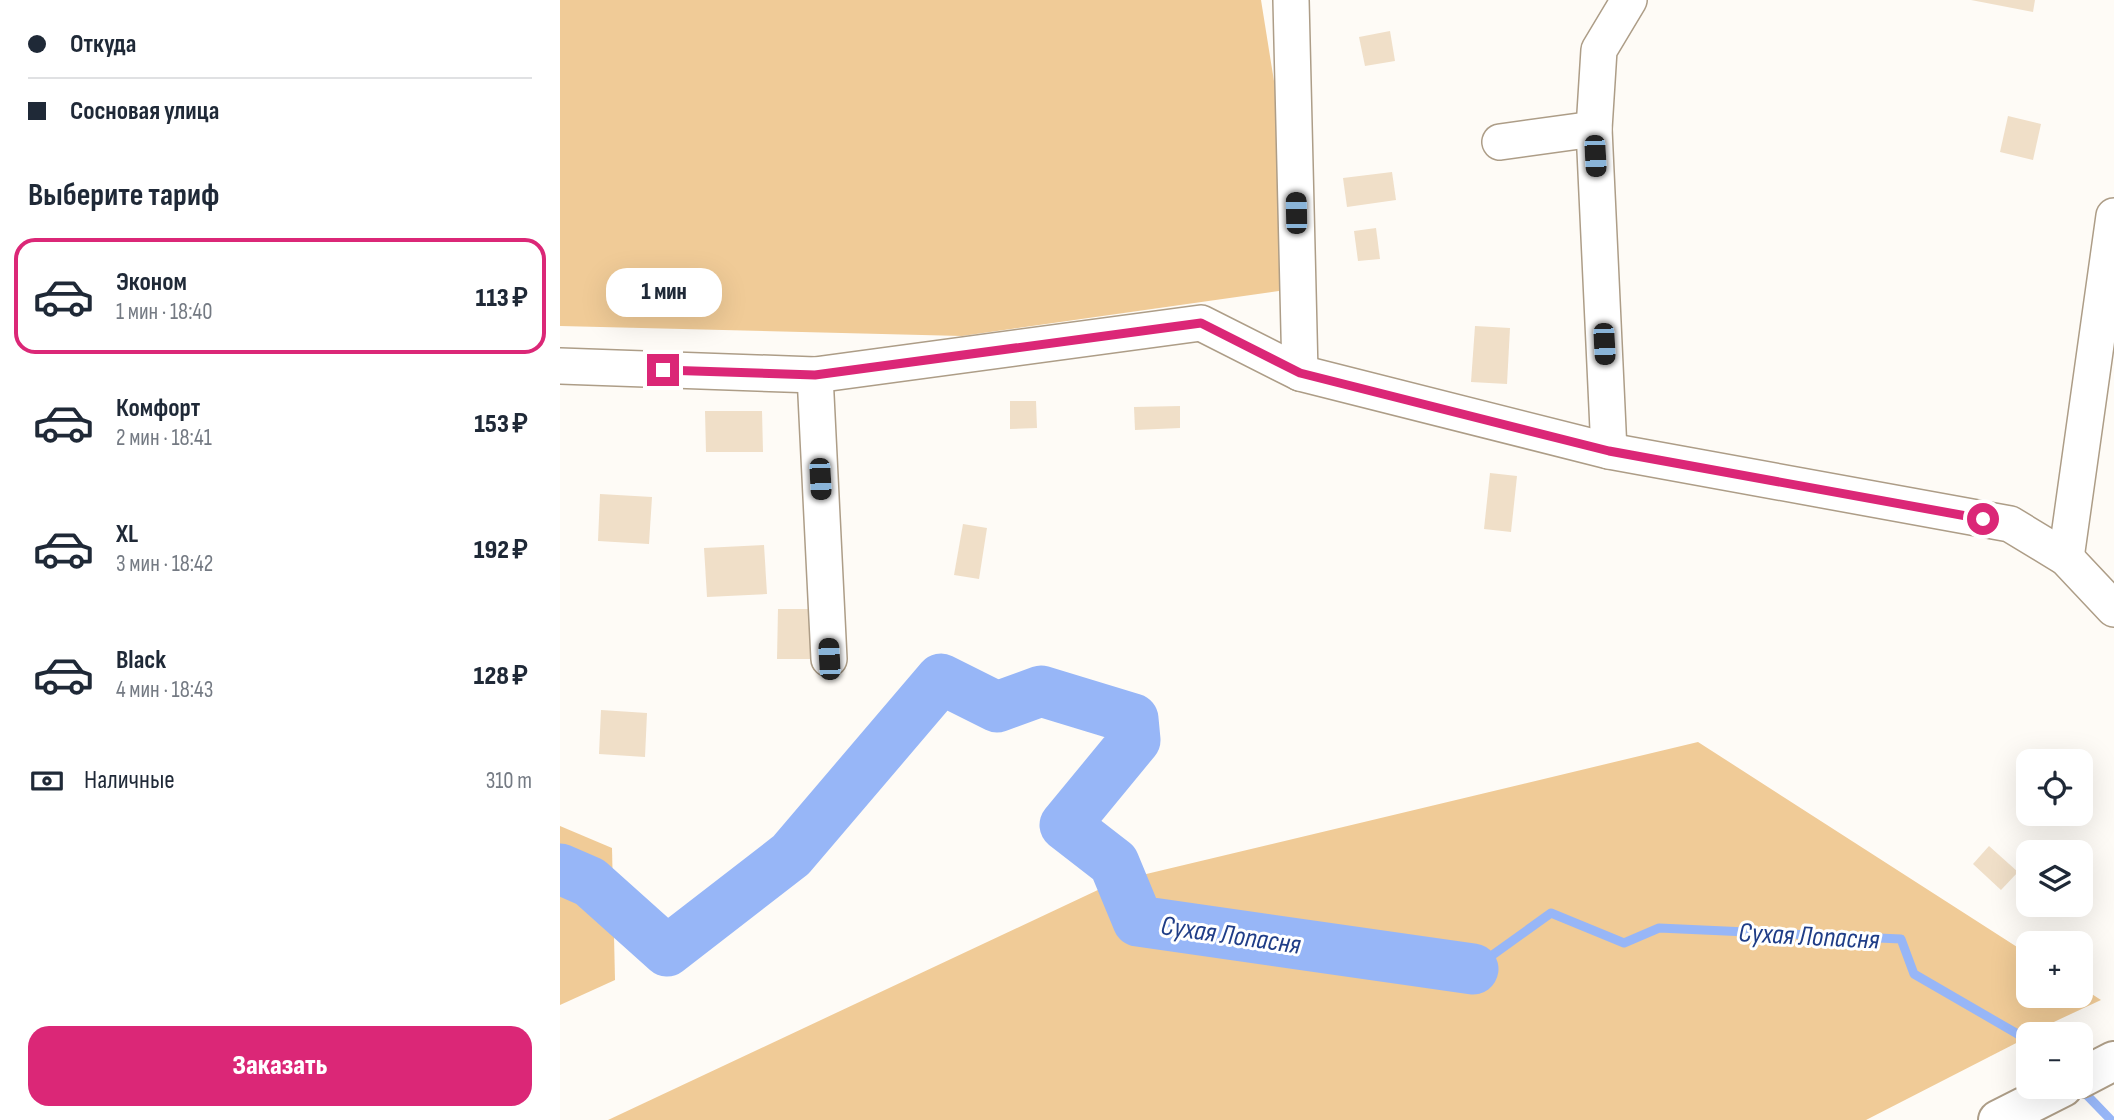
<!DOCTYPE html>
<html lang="ru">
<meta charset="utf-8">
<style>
body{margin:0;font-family:"Sofia Sans Condensed",sans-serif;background:#f6f6f7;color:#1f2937;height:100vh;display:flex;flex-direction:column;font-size:26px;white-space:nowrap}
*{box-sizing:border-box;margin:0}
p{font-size:23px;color:#747a83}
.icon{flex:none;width:38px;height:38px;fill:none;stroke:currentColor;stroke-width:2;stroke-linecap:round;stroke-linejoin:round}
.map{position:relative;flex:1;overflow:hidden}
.panel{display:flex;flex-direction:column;background:#fff;width:560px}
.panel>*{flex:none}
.top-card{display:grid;align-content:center;height:154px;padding:0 28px;background:#fff}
.buttons{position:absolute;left:1456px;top:749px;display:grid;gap:14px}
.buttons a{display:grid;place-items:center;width:77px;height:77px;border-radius:14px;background:#fff;box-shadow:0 7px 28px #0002;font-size:35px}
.end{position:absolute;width:32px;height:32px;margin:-16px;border:9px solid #db2777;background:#fff;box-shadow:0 0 0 4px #fff}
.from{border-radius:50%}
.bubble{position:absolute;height:49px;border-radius:21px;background:#fff;box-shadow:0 7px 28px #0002;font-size:23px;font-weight:800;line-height:49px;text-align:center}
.car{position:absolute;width:21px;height:42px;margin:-21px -10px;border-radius:9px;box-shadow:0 0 5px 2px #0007;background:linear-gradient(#222 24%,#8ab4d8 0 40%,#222 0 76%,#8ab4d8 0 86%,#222 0)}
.top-card b{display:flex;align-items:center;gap:24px;height:66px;font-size:26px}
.top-card b+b{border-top:2px solid #e0e1e3}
.top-card i{width:18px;height:18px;background:#1f2937}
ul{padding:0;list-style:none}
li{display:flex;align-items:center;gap:21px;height:116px;margin:0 14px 10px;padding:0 14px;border:4px solid transparent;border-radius:21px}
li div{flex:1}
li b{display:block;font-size:26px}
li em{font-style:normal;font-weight:800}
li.selected{border-color:#db2777}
li>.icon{width:63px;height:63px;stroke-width:1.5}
h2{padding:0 28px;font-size:32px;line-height:84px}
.pay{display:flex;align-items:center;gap:18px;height:77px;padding:0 28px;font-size:26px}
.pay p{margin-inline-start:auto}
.primary-button{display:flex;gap:14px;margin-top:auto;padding:14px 28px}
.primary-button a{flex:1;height:80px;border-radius:21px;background:#db2777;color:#fff;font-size:28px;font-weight:800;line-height:80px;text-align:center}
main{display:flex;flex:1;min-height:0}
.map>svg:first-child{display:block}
</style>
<main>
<section class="panel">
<div class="top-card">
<b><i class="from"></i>Откуда</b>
<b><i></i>Сосновая улица</b>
</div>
<h2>Выберите тариф</h2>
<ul>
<li class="selected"><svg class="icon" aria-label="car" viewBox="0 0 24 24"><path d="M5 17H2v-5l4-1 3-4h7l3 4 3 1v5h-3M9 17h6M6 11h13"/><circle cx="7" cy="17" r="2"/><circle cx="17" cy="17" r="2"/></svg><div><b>Эконом</b><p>1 мин · 18:40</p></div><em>113 ₽</em></li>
<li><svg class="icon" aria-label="car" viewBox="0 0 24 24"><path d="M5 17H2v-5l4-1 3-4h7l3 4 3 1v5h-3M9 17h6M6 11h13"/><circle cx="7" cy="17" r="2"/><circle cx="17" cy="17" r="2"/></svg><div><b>Комфорт</b><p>2 мин · 18:41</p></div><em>153 ₽</em></li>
<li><svg class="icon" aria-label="car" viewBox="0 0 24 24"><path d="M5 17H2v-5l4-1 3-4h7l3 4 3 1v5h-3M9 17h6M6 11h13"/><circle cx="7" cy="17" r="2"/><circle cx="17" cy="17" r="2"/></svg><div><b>XL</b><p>3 мин · 18:42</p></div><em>192 ₽</em></li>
<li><svg class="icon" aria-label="car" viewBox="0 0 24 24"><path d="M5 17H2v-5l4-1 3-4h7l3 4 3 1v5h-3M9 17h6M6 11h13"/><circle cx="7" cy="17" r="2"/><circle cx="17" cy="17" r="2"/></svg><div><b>Black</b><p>4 мин · 18:43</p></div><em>128 ₽</em></li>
</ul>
<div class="pay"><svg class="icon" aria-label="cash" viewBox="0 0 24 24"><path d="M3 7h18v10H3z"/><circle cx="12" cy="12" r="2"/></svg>Наличные<p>310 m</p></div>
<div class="primary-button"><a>Заказать</a></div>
</section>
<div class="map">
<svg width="1554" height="1120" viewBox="0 0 1554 1120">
<rect width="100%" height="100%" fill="#fefbf6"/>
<!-- green -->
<g fill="#f0cb97">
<path d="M0 0H701L747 287 402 336 0 326Z"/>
<path d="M1138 742 1468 954V996H1521V987L1541 1000 1468 1034V1037L1306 1120H48L557 881Z"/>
<path d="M0 826 52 848 55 980 0 1005Z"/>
</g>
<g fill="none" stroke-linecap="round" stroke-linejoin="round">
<!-- stream -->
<g stroke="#97b6f7" stroke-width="9">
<path d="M913 969 991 913 1064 943 1099 928 1341 939 1354 974 1468 1040"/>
<path d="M1520 1088 1551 1120"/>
</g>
<!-- river -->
<path stroke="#97b6f7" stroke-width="51" d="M0 869 30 882 107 951 231 855 381 679 437 707 481 691 573 719 575 740 505 825 554 863 578 921 913 969"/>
</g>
<!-- building -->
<g fill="#f0dfc8">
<path d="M1411 0H1475L1473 12Z"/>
<path d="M830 31 835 61 805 66 799 37Z"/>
<path d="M1448 116 1481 124 1473 160 1440 152Z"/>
<path d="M832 172 836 200 787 207 783 178Z"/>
<path d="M816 228 820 259 798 261 794 231Z"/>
<path d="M915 326 950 328 947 384 911 382Z"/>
<path d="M450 401H476L477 428 450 429Z"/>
<path d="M620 406V428L575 430 574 407Z"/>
<path d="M145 411H202L203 452H146Z"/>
<path d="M930 473 957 476 951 532 924 529Z"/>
<path d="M40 494 92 497 89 544 38 541Z"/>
<path d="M403 524 427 528 419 579 394 575Z"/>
<path d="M204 545 207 594 147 597 144 548Z"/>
<path d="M218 609H250V659H217Z"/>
<path d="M41 710 87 713 85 757 39 754Z"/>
<path d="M1429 846 1458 872 1441 890 1413 864Z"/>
</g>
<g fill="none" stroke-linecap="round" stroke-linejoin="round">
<defs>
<g id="minor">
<path d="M731 0 740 373"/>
<path d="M940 142 1034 129"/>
<path d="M0 366 255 375 641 323 740 373 1049 451 1450 524 1506 558 1554 609"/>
<path d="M255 375 269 659"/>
<path d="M1049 451 1034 129 1039 50 1069 0"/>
<path d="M1506 558 1554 216"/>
</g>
<g id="major">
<path d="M1521 1078 1554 1061"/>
<path d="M1438 1120 1503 1087"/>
</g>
</defs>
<!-- minor casing -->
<use href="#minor" stroke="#ad9d87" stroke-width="38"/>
<!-- major casing -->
<use href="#major" stroke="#ad9d87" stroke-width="42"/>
<!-- minor -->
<use href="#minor" stroke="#fff" stroke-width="35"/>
<!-- major -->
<use href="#major" stroke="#fff" stroke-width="38"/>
</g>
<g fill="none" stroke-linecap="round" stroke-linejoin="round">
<!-- route -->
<path stroke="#db2777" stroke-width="9" d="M103 370 255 375 641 323 740 373 1049 451 1423 519"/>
</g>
<g text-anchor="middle" stroke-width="6" stroke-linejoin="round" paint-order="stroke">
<!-- water labels -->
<g font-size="28" font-style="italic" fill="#1f3d87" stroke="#fff">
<text transform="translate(671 934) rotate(8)" y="10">Сухая Лопасня</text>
<text transform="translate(1249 935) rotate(3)" y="10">Сухая Лопасня</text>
</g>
</g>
</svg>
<div class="buttons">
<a><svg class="icon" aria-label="locate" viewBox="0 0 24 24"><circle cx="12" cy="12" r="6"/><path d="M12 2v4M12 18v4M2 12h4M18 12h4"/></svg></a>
<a><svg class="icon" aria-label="layers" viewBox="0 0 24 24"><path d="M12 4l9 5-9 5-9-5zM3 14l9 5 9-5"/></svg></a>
<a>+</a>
<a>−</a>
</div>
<i class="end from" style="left:1423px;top:519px"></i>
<i class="end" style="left:103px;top:370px"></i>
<div class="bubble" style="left:46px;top:268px;width:116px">1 мин</div>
<i class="car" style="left:1035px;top:156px;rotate:177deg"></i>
<i class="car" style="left:736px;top:213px;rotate:359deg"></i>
<i class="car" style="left:1044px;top:344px;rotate:177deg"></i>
<i class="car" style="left:260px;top:479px;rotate:177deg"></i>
<i class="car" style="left:269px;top:659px;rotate:357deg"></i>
</div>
</main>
